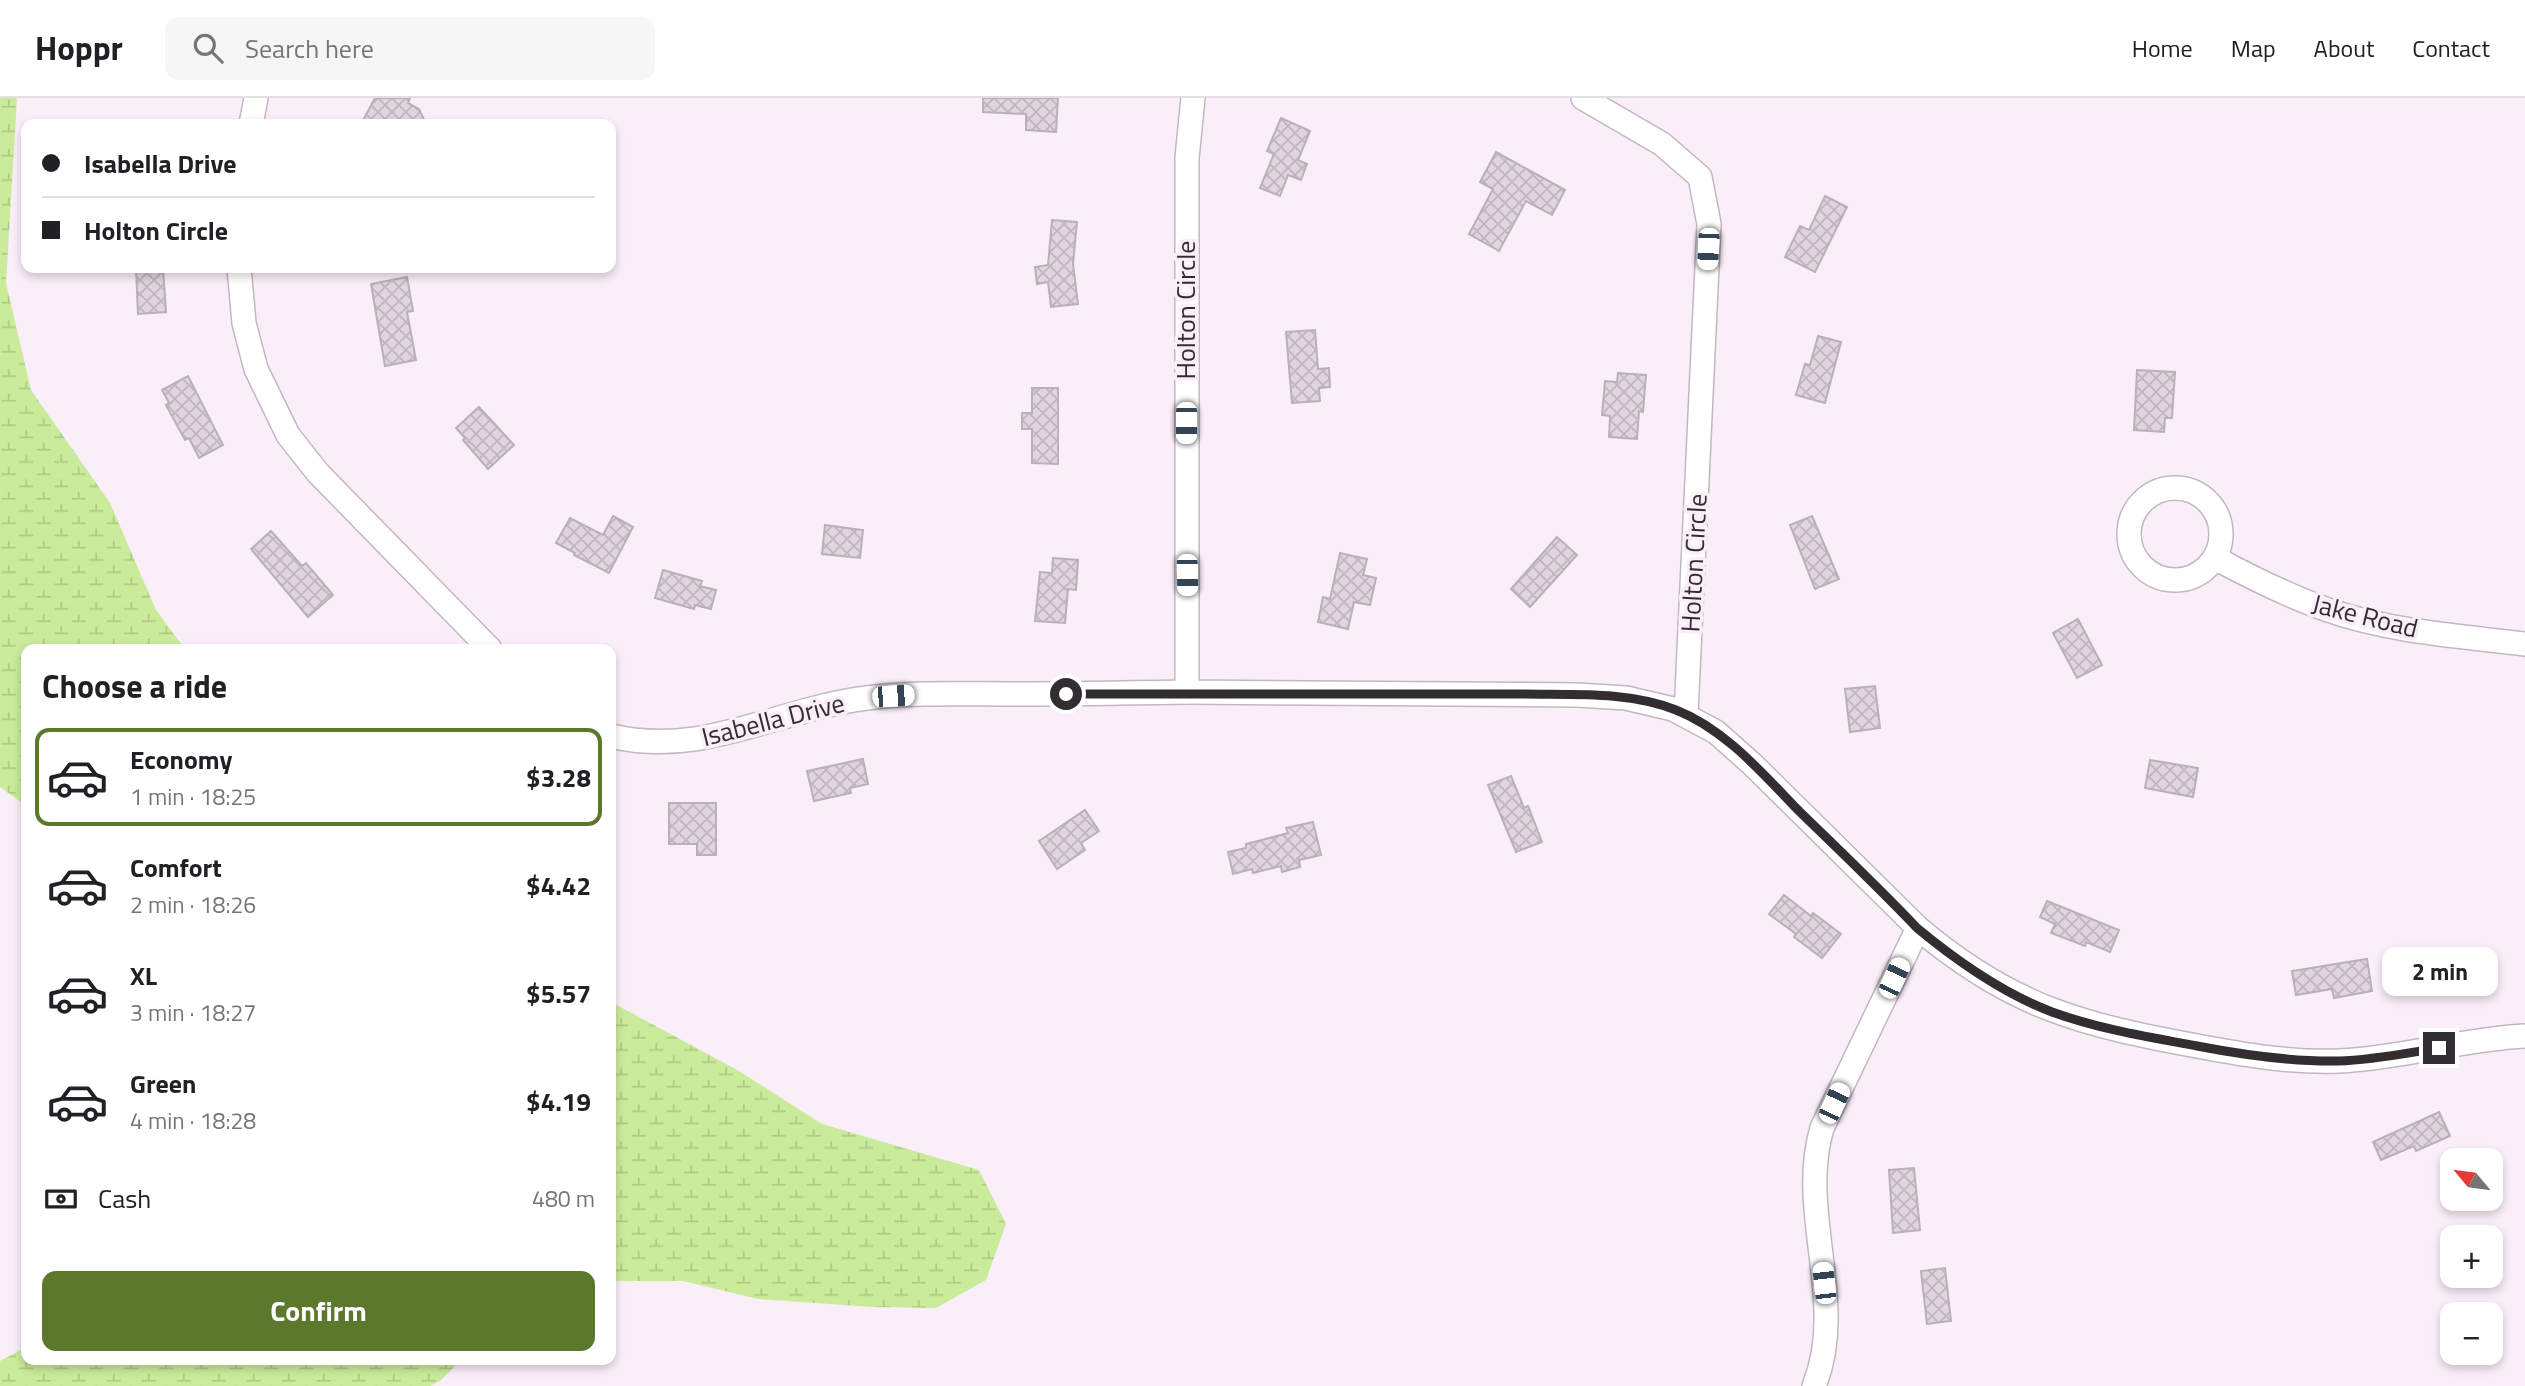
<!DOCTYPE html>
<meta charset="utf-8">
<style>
body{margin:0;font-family:"Titillium Web",sans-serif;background:#f6f6f6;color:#202124;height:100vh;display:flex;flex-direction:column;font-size:26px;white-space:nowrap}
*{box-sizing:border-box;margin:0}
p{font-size:23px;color:#757577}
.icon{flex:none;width:38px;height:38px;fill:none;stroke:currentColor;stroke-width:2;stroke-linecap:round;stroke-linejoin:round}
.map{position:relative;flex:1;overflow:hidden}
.sheet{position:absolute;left:21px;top:546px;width:595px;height:721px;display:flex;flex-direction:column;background:#fff;border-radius:14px;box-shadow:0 4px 10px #0003}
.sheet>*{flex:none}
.guide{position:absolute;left:21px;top:21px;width:595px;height:154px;border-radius:14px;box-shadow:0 4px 10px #0003;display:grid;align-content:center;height:154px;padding:0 21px;background:#fff}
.needle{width:46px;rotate:299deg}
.fabs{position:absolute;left:2440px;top:1050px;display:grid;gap:14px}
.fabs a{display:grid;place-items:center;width:63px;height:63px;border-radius:14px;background:#fff;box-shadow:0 4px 10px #0003;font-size:35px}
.end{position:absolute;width:32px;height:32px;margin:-16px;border:9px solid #312d31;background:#fff;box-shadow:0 0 0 4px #fff}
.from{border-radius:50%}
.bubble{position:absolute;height:49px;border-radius:14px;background:#fff;box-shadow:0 4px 10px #0003;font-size:23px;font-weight:700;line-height:49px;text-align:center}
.car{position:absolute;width:21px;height:42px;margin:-21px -10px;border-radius:9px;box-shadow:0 0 5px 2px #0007;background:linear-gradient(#fff 24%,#345 0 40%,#fff 0 76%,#345 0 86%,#fff 0)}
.guide b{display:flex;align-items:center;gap:24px;height:66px;font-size:26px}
.guide b+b{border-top:2px solid #e0e0e0}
.guide i{width:18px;height:18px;background:#202124}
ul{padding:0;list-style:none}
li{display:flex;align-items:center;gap:21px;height:98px;margin:0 14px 10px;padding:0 7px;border:4px solid transparent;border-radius:14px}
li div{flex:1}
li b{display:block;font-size:26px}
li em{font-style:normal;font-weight:700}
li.selected{border-color:#5c782c}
li>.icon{width:63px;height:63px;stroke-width:1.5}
h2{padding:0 21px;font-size:32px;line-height:84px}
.pay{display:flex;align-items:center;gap:18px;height:77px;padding:0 21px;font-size:26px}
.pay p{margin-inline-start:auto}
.primary-button{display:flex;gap:14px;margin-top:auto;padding:14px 21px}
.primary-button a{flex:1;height:80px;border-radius:14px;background:#5c782c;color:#fff;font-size:28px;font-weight:700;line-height:80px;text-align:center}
header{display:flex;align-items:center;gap:42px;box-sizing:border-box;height:98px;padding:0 35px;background:#fff;border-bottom:2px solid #e0e0e0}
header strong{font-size:33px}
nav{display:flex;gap:38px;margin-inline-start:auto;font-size:24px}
.search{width:490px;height:63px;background:#f6f6f6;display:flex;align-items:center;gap:18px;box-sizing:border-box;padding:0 24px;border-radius:14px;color:#757577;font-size:26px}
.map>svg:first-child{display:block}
</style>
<header>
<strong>Hoppr</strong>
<div class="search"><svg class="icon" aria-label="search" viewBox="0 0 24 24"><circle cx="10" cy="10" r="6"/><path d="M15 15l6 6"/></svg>Search here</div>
<nav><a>Home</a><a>Map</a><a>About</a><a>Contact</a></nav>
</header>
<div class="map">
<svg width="2525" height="1288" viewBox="0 0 2525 1288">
<defs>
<pattern id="wetland-marsh" width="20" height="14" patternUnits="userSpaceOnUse" patternTransform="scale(1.75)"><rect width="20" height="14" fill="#caeb9a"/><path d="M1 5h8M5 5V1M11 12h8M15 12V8" fill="none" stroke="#aeca85"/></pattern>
<pattern id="building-cross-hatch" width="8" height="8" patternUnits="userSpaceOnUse" patternTransform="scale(1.75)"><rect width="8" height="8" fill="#e0d4df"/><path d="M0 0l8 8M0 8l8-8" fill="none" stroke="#c1b6c0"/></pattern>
</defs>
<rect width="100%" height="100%" fill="#faeef9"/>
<!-- wetland -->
<g fill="url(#wetland-marsh)">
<path d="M0 0H17L6 185 31 292 110 405 156 512 185 551H26V708L0 689Z"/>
<path d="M611 904 739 973 822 1026 979 1072 1006 1126 986 1182 936 1210 872 1209 758 1201 683 1183H611Z"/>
<path d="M26 1249V1262H461L440 1283 430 1288H0V1263Z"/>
</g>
<!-- building -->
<g fill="url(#building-cross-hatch)" stroke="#bbafba" stroke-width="2">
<path d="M375 0H410L408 5 419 11 426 26H361Z"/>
<path d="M983 0H1058L1056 34 1026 32V16L983 14Z"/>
<path d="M1281 20 1310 33 1298 62 1307 66 1301 82 1288 77 1280 98 1260 90 1274 56 1267 53Z"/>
<path d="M1496 54 1565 92 1552 117 1526 103 1499 153 1469 136 1493 91 1480 84Z"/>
<path d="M1825 98 1847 109 1815 174 1785 159 1800 128 1809 132Z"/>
<path d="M1052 122 1077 124 1073 166 1078 206 1051 209 1048 184 1037 186 1035 169 1048 167Z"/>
<path d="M136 170H163L166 214 138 216Z"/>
<path d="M407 179 413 213 407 214 416 262 385 268 371 186Z"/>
<path d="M1315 232 1318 271 1329 270 1330 289 1319 290 1320 303 1292 305 1286 234Z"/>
<path d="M1818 238 1841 244 1825 305 1796 297 1805 266 1810 267Z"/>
<path d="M2137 272 2175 274 2172 320H2165L2164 334 2134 332Z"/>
<path d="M1618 275 1646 277 1643 314 1639 313 1637 341 1609 339 1610 318 1602 317 1605 283 1617 284Z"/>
<path d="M188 278 223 347 199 360 189 340 185 342 166 307 169 305 162 292Z"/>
<path d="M1032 290H1058V366L1032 365V331H1022V315H1032Z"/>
<path d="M479 309 514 347 488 371 463 342 465 340 456 330Z"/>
<path d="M613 418 633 429 609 475 574 457 575 455 556 445 570 420 603 437Z"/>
<path d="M1812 418 1839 481 1815 491 1790 427Z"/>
<path d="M825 427 863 432 860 460 822 456Z"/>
<path d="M271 433 302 468 306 465 333 497 308 519 251 451Z"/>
<path d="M1557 439 1577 457 1530 509 1511 491Z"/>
<path d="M1340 455 1367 461 1363 477 1376 480 1370 507 1354 504 1348 531 1318 524 1323 499 1330 501Z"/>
<path d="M1053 460 1078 462 1076 492 1068 491 1065 525 1035 523 1040 474 1052 475Z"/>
<path d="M663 472 702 483 700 488 716 492 711 511 695 507 694 511 655 500Z"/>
<path d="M2078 521 2102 567 2077 580 2053 535Z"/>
<path d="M1875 588 1880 630 1850 634 1845 591Z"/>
<path d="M863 661 868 686 850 690 851 695 814 703 807 673Z"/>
<path d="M2150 662 2198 670 2193 699 2145 690Z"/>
<path d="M1511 678 1524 710 1528 708 1542 744 1516 754 1488 687Z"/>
<path d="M669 705H716V757H697V746H669Z"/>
<path d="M1085 712 1099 733 1081 745 1085 752 1057 771 1039 743Z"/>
<path d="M1313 724 1321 757 1299 762 1300 769 1282 774 1281 768 1253 775 1252 771 1233 776 1228 754 1246 750V746L1288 735 1286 730Z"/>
<path d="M1784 797 1811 818 1813 815 1841 836 1822 860 1794 839 1796 836 1769 816Z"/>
<path d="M2047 803 2119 832 2110 854 2086 844 2085 848 2051 835 2055 826 2040 819Z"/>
<path d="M2367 861 2372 893 2334 900 2332 891 2296 897 2292 873Z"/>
<path d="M2439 1014 2450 1038 2416 1053 2414 1048 2381 1062 2373 1044Z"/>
<path d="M1914 1070 1920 1132 1893 1135 1889 1072Z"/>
<path d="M1945 1170 1951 1223 1927 1226 1921 1173Z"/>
</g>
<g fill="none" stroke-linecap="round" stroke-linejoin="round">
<defs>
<g id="street">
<path d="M1193 0 1187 60V594L1577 597 1626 600 1673 611 1716 634 1752 666 1918 830C2010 908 2081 927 2197 948 2245 957 2292 965 2340 963 2402 960 2463 941 2525 938"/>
<path d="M1583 0 1662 46 1700 79 1709 126 1686 616"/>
<path d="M251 26 256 0"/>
<path d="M239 170 244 225 256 271 288 337 318 375 490 551"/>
<circle cx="2175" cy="436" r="46"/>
<path d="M2215 460C2252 480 2288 498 2328 512 2391 534 2459 538 2525 546"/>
<path d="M611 638C704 660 776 611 867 600 914 594 963 596 1011 596 1069 596 1128 595 1187 594"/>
<path d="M1814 1288C1848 1205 1797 1114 1822 1030L1918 830"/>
</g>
</defs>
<!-- street casing -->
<use href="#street" stroke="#c3b7c2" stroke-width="26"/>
<!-- street -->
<use href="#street" stroke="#fff" stroke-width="23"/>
</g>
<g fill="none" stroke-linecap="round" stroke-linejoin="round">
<!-- route -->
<path stroke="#312d31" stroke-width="9" d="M1066 596H1522C1572 597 1628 593 1676 612 1725 631 1763 676 1799 713 1839 752 1879 790 1917 830 1958 864 2002 895 2052 914 2099 931 2148 939 2197 948 2244 957 2291 964 2339 963 2372 962 2407 955 2439 950"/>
</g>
<g text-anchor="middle" stroke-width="7" stroke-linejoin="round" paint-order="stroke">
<!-- street labels -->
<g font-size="26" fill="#312d31" stroke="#faeef9">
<text transform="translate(1186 212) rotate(-90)" y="9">Holton Circle</text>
<text transform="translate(1694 465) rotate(-87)" y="9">Holton Circle</text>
<text transform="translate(2365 518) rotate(14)" y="9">Jake Road</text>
<text transform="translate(773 622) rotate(-14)" y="9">Isabella Drive</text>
</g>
</g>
</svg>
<div class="fabs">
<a><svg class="needle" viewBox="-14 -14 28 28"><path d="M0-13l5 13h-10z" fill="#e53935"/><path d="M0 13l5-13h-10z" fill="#757577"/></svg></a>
<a>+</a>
<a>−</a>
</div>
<i class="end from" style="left:1066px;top:596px"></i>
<i class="end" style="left:2439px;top:950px"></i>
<div class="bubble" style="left:2382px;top:849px;width:116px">2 min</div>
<i class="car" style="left:1708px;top:151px;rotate:183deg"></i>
<i class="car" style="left:1186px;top:325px;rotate:180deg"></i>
<i class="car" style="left:1187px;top:477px;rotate:179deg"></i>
<i class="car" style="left:893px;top:598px;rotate:86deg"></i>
<i class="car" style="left:1894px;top:880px;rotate:25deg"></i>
<i class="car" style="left:1834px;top:1005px;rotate:25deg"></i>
<i class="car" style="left:1824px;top:1185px;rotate:354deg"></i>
<div class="guide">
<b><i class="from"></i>Isabella Drive</b>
<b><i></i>Holton Circle</b>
</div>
<section class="sheet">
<h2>Choose a ride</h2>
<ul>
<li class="selected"><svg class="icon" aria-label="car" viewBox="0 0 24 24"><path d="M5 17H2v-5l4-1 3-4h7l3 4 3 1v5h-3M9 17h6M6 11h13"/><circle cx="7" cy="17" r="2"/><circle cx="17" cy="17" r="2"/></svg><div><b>Economy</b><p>1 min · 18:25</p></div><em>$3.28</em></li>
<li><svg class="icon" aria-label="car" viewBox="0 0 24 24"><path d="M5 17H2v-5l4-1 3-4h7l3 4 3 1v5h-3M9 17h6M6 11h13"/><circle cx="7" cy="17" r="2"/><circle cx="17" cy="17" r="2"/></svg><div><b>Comfort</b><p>2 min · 18:26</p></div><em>$4.42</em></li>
<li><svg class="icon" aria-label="car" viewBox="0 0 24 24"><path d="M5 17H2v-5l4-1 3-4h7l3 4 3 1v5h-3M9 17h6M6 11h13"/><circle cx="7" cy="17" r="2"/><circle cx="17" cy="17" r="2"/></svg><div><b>XL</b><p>3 min · 18:27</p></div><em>$5.57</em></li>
<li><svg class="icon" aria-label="car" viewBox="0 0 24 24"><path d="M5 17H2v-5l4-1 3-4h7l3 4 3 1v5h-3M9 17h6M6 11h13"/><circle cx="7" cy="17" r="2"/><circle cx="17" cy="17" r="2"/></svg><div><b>Green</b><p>4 min · 18:28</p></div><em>$4.19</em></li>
</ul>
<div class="pay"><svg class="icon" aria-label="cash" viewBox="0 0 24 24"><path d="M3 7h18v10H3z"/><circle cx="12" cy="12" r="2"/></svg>Cash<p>480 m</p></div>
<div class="primary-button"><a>Confirm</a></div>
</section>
</div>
